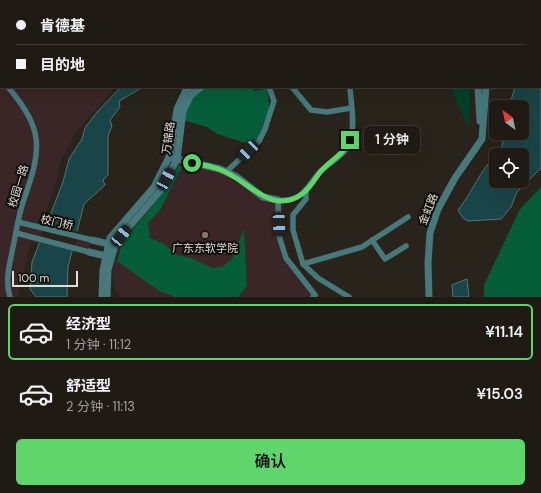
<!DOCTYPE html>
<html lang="zh">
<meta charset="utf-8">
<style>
body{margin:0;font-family:"DM Sans","Noto Sans SC",sans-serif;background:#2c2822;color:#f1f3f6;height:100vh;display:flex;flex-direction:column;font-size:15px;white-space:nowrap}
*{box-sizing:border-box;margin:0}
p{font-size:13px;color:#a1a1a0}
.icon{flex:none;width:22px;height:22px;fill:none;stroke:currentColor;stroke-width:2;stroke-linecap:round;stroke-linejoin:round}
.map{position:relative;height:297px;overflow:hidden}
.sheet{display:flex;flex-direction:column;background:#1f1b14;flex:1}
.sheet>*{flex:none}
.guide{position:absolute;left:0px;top:0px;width:541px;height:88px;box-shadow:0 4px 16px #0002,0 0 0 1px #3c3934;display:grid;align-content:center;height:88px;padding:0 16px;background:#1f1b14}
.needle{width:26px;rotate:327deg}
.fabs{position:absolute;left:489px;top:100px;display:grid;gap:8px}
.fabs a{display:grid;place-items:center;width:40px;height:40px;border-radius:6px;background:#1f1b14;box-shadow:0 4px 16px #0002,0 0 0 1px #3c3934;font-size:20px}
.scale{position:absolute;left:12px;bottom:10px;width:66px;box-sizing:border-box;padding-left:4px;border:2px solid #e0ddd7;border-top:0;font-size:11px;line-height:14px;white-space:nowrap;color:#e0ddd7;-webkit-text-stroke:3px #100e0a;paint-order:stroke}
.end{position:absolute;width:18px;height:18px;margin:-9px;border:5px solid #5fd56b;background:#111;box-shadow:0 0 0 2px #111}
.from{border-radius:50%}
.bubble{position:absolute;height:28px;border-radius:6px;background:#1f1b14;box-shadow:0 4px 16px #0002,0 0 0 1px #3c3934;font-size:13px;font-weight:600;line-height:28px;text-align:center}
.car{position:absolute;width:12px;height:24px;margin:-12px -6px;border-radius:5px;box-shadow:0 0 3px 1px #0007;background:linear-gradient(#222 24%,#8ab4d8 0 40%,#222 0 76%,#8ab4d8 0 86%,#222 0)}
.guide b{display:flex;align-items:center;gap:14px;height:38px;font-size:15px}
.guide b+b{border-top:1px solid #3c3934}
.guide i{width:10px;height:10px;background:#f1f3f6}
ul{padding:7px 0 0;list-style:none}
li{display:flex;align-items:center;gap:12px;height:56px;margin:0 8px 6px;padding:0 8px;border:2px solid transparent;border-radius:6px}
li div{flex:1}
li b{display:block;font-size:15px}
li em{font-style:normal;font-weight:600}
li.active{border-color:#5fd56b}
li>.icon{width:36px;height:36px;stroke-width:1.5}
.button{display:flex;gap:8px;margin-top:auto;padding:8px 16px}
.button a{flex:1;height:46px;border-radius:6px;background:#5fd56b;color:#111;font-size:16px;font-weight:600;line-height:46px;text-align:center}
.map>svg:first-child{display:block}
</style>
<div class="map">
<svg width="541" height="297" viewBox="0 0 541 297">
<rect width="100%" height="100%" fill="#29241b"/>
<!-- education -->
<g fill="#3a2626">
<path d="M0 0 124 1H1V87H115L76 132 61 160 56 182 43 221 92 240 89 252 31 242 19 289V297H0Z"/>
<path d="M180 163 221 173 261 198 284 203 282 228 287 255 321 297H122L114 289 112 271 120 242 161 193Z"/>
</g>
<!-- green -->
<path fill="#004127" d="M450 87H471L468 127Z"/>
<!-- forest -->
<g fill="#055d3a">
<path d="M204 87H213L215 89 224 87H252L254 91 267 88 270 111 257 139 246 149V143L217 134 207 127 183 120 192 96Z"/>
<path d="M179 165 182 167 160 210 148 223 150 238 164 244 177 255 191 258 212 268 222 267 232 259 244 229 247 286 238 297H175L159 291 117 261 122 243 162 194Z"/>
<path d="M541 187V297H484V285L520 209Z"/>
</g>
<!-- water -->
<g fill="#1a4548" stroke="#557373">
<path d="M541 61V168L517 192 511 207 501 219 468 221 463 218 458 210C472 193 480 170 496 155V181H522V155H496L501 150 505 133H522V107H509L510 104 515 87H540Z"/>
<path d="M121 87H143L119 101 120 107 110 120 112 126 108 136V175L103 180 105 185 84 204 68 267 67 297H36L30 289 32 262 63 182 69 159 82 139 85 128 97 112Z"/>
<path d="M467 279 469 297H453L452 285Z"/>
</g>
<!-- pier -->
<path fill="#29241b" d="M45 223 79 232 74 251 39 242Z"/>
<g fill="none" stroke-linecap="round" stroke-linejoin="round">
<!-- minor -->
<g stroke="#47787c" stroke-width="5.5">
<path d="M259 1 260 0"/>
<path d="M377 1 379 0"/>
<path d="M407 1 408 0"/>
<path d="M0 78 1 79"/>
<path d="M8 87C44 130 42 148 24 199 18 216 16 234 12 252 9 267 5 281 10 297"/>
<path d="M292 87 311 110 327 112 351 108"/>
<path d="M226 172 259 141 265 129 274 101 269 87"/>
<path d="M306 191V199L293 215V230L303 264 318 278 349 297"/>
<path d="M18 222 92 240"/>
<path d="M16 233 89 252"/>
<path d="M372 240 385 259 406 246"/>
<path d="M303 264 362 247 408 217"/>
<path d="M313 297 315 295 286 258 279 236 278 200C305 203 307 184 322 170 333 160 347 154 351 139 355 122 351 104 350 87"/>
</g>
<!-- tertiary -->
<g stroke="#47787c" stroke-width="7">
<path d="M246 0V1"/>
<path d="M253 0V1"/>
<path d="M531 1 532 0"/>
<path d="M538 1 539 0"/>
<path d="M478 87 480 121"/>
<path d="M173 158 220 169 237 177 263 197 278 200"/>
<path d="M92 240 113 245"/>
<path d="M89 252 110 257"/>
<path d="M102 297 103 270 110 238 154 187 170 155 177 109 186 90 190 87"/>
<path d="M107 297 108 270 116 242 160 191 177 159 183 111 191 95 201 87"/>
<path d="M429 297 428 263 430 233 438 209 455 178 482 139 486 87"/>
</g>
</g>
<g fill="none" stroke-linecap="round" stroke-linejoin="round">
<!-- route -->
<path stroke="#5fd56b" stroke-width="5" d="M192 163C201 165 212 166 221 170 248 180 271 216 302 194 311 188 315 178 321 171 333 158 341 157 350 140"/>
</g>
<!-- markers -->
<circle fill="#8d6e63" stroke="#100e0a" stroke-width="1.5" cx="205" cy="235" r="4"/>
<g text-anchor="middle" stroke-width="4" stroke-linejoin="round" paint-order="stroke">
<!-- street labels -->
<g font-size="11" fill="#e0ddd7" stroke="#100e0a">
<text transform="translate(168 138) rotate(-82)" y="4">万锦路</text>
<text transform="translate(18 186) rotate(-73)" y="4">校园一路</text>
<text transform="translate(428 209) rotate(-68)" y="4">金虹路</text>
<text transform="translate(57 222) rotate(13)" y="4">校门桥</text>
</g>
<!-- poi labels -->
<g font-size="11" fill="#e0ddd7" stroke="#100e0a">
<text x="205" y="252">广东东软学院</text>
</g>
</g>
</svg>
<div class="fabs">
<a><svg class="needle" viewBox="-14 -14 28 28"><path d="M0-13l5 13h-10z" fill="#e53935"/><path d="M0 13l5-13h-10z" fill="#a1a1a0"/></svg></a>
<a><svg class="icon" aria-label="locate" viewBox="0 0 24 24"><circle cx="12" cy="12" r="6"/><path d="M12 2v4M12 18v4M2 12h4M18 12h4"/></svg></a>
</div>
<div class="scale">100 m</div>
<i class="end from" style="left:192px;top:163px"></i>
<i class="end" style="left:350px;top:140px"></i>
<div class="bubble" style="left:364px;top:126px;width:56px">1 分钟</div>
<i class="car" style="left:248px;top:151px;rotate:225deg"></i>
<i class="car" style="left:166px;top:179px;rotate:29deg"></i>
<i class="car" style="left:279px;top:224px;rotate:178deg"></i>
<i class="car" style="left:121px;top:236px;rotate:39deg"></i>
<div class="guide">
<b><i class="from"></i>肯德基</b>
<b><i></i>目的地</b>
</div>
</div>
<section class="sheet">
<ul>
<li class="active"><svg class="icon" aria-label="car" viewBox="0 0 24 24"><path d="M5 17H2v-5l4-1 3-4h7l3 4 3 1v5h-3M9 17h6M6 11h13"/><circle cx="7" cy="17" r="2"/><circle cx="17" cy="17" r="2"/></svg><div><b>经济型</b><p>1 分钟 · 11:12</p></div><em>¥11.14</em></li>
<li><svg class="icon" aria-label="car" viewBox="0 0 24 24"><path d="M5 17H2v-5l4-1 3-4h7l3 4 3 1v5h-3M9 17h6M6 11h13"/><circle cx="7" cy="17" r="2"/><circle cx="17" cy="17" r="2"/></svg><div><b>舒适型</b><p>2 分钟 · 11:13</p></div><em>¥15.03</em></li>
</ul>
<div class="button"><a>确认</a></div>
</section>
